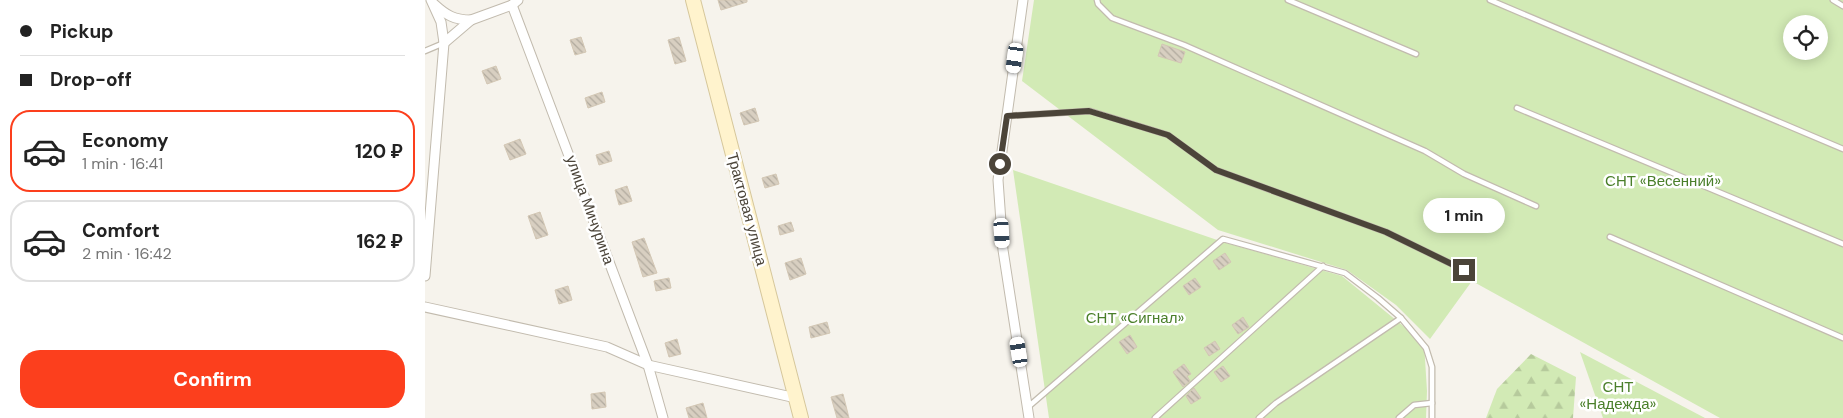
<!DOCTYPE html>
<meta charset="utf-8">
<style>
body{margin:0;font-family:"DM Sans",sans-serif;background:#f6f6f6;color:#222;height:100vh;display:flex;flex-direction:column;font-size:19px;white-space:nowrap}
*{box-sizing:border-box;margin:0}
p{font-size:16px;color:#767676}
.icon{flex:none;width:28px;height:28px;fill:none;stroke:currentColor;stroke-width:2;stroke-linecap:round;stroke-linejoin:round}
.map{position:relative;flex:1;overflow:hidden}
.side{display:flex;flex-direction:column;background:#fff;width:425px}
.side>*{flex:none}
.top-card{display:grid;align-content:center;height:110px;padding:0 20px;background:#fff}
.buttons{position:absolute;left:1358px;top:15px;display:grid;gap:10px}
.buttons a{display:grid;place-items:center;width:45px;height:45px;border-radius:50%;background:#fff;box-shadow:0 2px 12px #0003;font-size:25px}
.end{position:absolute;width:22px;height:22px;margin:-11px;border:6px solid #4b4439;background:#fff;box-shadow:0 0 0 2px #fff}
.from{border-radius:50%}
.bubble{position:absolute;height:35px;border-radius:18px;background:#fff;box-shadow:0 2px 12px #0003;font-size:16px;font-weight:700;line-height:35px;text-align:center}
.car{position:absolute;width:15px;height:30px;margin:-15px -8px;border-radius:6px;box-shadow:0 0 4px 1px #0007;background:linear-gradient(#fff 24%,#345 0 40%,#fff 0 76%,#345 0 86%,#fff 0)}
.top-card b{display:flex;align-items:center;gap:18px;height:48px;font-size:19px}
.top-card b+b{border-top:1px solid #e0e0e0}
.top-card i{width:12px;height:12px;background:#222}
ul{padding:0;list-style:none}
li{display:flex;align-items:center;gap:15px;height:82px;margin:0 10px 8px;padding:0 10px;border:2px solid #e0e0e0;border-radius:20px}
li div{flex:1}
li b{display:block;font-size:19px}
li em{font-style:normal;font-weight:700}
li.active{border-color:#fc3f1d}
li>.icon{width:45px;height:45px;stroke-width:1.5}
.action{display:flex;gap:10px;margin-top:auto;padding:10px 20px}
.action a{flex:1;height:58px;border-radius:20px;background:#fc3f1d;color:#fff;font-size:20px;font-weight:700;line-height:58px;text-align:center}
main{display:flex;flex:1;min-height:0}
.map>svg:first-child{display:block}
</style>
<main>
<section class="side">
<div class="top-card">
<b><i class="from"></i>Pickup</b>
<b><i></i>Drop-off</b>
</div>
<ul>
<li class="active"><svg class="icon" aria-label="car" viewBox="0 0 24 24"><path d="M5 17H2v-5l4-1 3-4h7l3 4 3 1v5h-3M9 17h6M6 11h13"/><circle cx="7" cy="17" r="2"/><circle cx="17" cy="17" r="2"/></svg><div><b>Economy</b><p>1 min · 16:41</p></div><em>120 ₽</em></li>
<li><svg class="icon" aria-label="car" viewBox="0 0 24 24"><path d="M5 17H2v-5l4-1 3-4h7l3 4 3 1v5h-3M9 17h6M6 11h13"/><circle cx="7" cy="17" r="2"/><circle cx="17" cy="17" r="2"/></svg><div><b>Comfort</b><p>2 min · 16:42</p></div><em>162 ₽</em></li>
</ul>
<div class="action"><a>Confirm</a></div>
</section>
<div class="map">
<svg width="1418" height="418" viewBox="0 0 1418 418">
<defs>
<pattern id="forest-firs" width="22" height="20" patternUnits="userSpaceOnUse" patternTransform="scale(1.25)"><rect width="22" height="20" fill="#d2eab5"/><path d="M5 1l3.5 6h-7zM16 11l3.5 6h-7z" fill="#b6ca9c"/></pattern>
<pattern id="building-back-hatch" width="6" height="6" patternUnits="userSpaceOnUse" patternTransform="scale(1.25)"><rect width="6" height="6" fill="#d8cfc1"/><path d="M-1 5l2 2M0 0l6 6M5-1l2 2" fill="none" stroke="#b1aa9e"/></pattern>
</defs>
<rect width="100%" height="100%" fill="#f6f3ec"/>
<!-- forest -->
<path fill="url(#forest-firs)" d="M1106 354 1151 377 1148 418H1061L1072 389Z"/>
<!-- green -->
<g fill="#d2eab5" fill-rule="evenodd">
<path d="M609 0H1418V418H1295L1047 281 1005 339 971 305 922 270 793 230 597 81ZM1366 24H1394V51H1366Z"/>
<path d="M588 170 798 242 917 276 999 343 1002 391 1001 418H624Z"/>
<path d="M1155 352 1280 418H1178Z"/>
</g>
<!-- building -->
<g fill="url(#building-back-hatch)" stroke="#d3c7b4">
<path d="M293 0H322V2L296 10Z"/>
<path d="M156 37 161 52 150 55 145 40Z"/>
<path d="M254 37 261 61 250 64 243 40Z"/>
<path d="M737 44 760 52 756 63 733 56Z"/>
<path d="M71 66 76 79 62 84 57 71Z"/>
<path d="M177 92 180 102 163 108 160 98Z"/>
<path d="M330 108 334 121 319 125 315 113Z"/>
<path d="M95 139 101 154 85 160 79 145Z"/>
<path d="M184 151 187 161 174 165 171 155Z"/>
<path d="M351 174 354 184 340 188 337 178Z"/>
<path d="M202 186 207 201 194 205 190 190Z"/>
<path d="M115 212 123 235 111 239 103 216Z"/>
<path d="M366 222 369 231 355 235 353 226Z"/>
<path d="M219 238 232 273 218 277 207 242Z"/>
<path d="M800 253 806 262 794 270 788 261Z"/>
<path d="M376 258 381 274 365 280 360 263Z"/>
<path d="M244 278 246 288 231 291 229 281Z"/>
<path d="M770 278 776 287 764 295 758 286Z"/>
<path d="M143 286 147 300 134 304 130 290Z"/>
<path d="M818 317 824 327 813 334 807 325Z"/>
<path d="M402 322 405 333 386 338 384 327Z"/>
<path d="M705 335 712 347 702 354 694 342Z"/>
<path d="M252 339 256 354 244 357 240 343Z"/>
<path d="M790 341 795 349 784 356 779 348Z"/>
<path d="M759 364 766 374 762 376 765 381 758 387 748 372Z"/>
<path d="M798 366 805 376 796 382 789 372Z"/>
<path d="M769 388 776 398 766 404 761 396Z"/>
<path d="M180 392 181 407 167 409 166 394Z"/>
<path d="M418 394 424 418H412L406 397Z"/>
<path d="M278 403 282 418H264L261 408Z"/>
</g>
<g fill="none" stroke-linecap="round" stroke-linejoin="round">
<defs>
<g id="lane">
<path d="M672 0 673 4 687 18 759 45 1000 151 1039 174 1111 206"/>
<path d="M863 0 991 54"/>
<path d="M1065 0 1418 149"/>
<path d="M1408 0 1418 6"/>
<path d="M0 51 19 43"/>
<path d="M1092 108 1418 244"/>
<path d="M582 116 665 111 743 135 791 170 961 232 1039 270"/>
<path d="M1185 237 1418 338"/>
<path d="M603 407 798 239 920 273 953 298 976 318 1001 348 1007 367V418"/>
<path d="M730 418 898 266"/>
<path d="M834 418 851 403 976 318"/>
<path d="M974 418 989 405 1007 403"/>
</g>
<g id="street">
<path d="M598 0 573 180 578 250 604 418"/>
<path d="M9 4C21 15 29 20 46 20"/>
<path d="M87 5 223 365 238 418"/>
<path d="M19 43 46 20 87 5 93 0"/>
<path d="M0 276 19 43 16 22 6 0"/>
<path d="M0 307 182 347 223 365 371 398"/>
</g>
<path id="secondary" d="M268 0 376 418"/>
</defs>
<!-- lane casing -->
<use href="#lane" stroke="#c2bbae" stroke-width="7"/>
<!-- street casing -->
<use href="#street" stroke="#c2bbae" stroke-width="11"/>
<!-- secondary casing -->
<use href="#secondary" stroke="#d6c79b" stroke-width="16"/>
<!-- lane -->
<use href="#lane" stroke="#fff" stroke-width="4.5"/>
<!-- street -->
<use href="#street" stroke="#fff" stroke-width="9"/>
<!-- secondary -->
<use href="#secondary" stroke="#fff3cd" stroke-width="14"/>
</g>
<g fill="none" stroke-linecap="round" stroke-linejoin="round">
<!-- route -->
<path stroke="#4b4439" stroke-width="6" d="M575 164 582 116 664 111 743 135 791 170 961 232 1039 270"/>
</g>
<g text-anchor="middle" stroke-width="5" stroke-linejoin="round" paint-order="stroke">
<!-- park labels -->
<g font-size="15" fill="#4a7f2a" stroke="#fff">
<text x="1238" y="186">СНТ «Весенний»</text>
<text x="710" y="323">СНТ «Сигнал»</text>
<text x="1193" y="392">СНТ<tspan x="1193" dy="17">«Надежда»</tspan></text>
</g>
<!-- street labels -->
<g font-size="15" fill="#4b4439" stroke="#fff">
<text transform="translate(322 209) rotate(75)" y="5">Трактовая улица</text>
<text transform="translate(165 210) rotate(70)" y="5">улица Мичурина</text>
</g>
</g>
</svg>
<div class="buttons">
<a><svg class="icon" aria-label="locate" viewBox="0 0 24 24"><circle cx="12" cy="12" r="6"/><path d="M12 2v4M12 18v4M2 12h4M18 12h4"/></svg></a>
</div>
<i class="end from" style="left:575px;top:164px"></i>
<i class="end" style="left:1039px;top:270px"></i>
<div class="bubble" style="left:998px;top:198px;width:82px">1 min</div>
<i class="car" style="left:590px;top:58px;rotate:188deg"></i>
<i class="car" style="left:577px;top:233px;rotate:176deg"></i>
<i class="car" style="left:594px;top:352px;rotate:351deg"></i>
</div>
</main>
